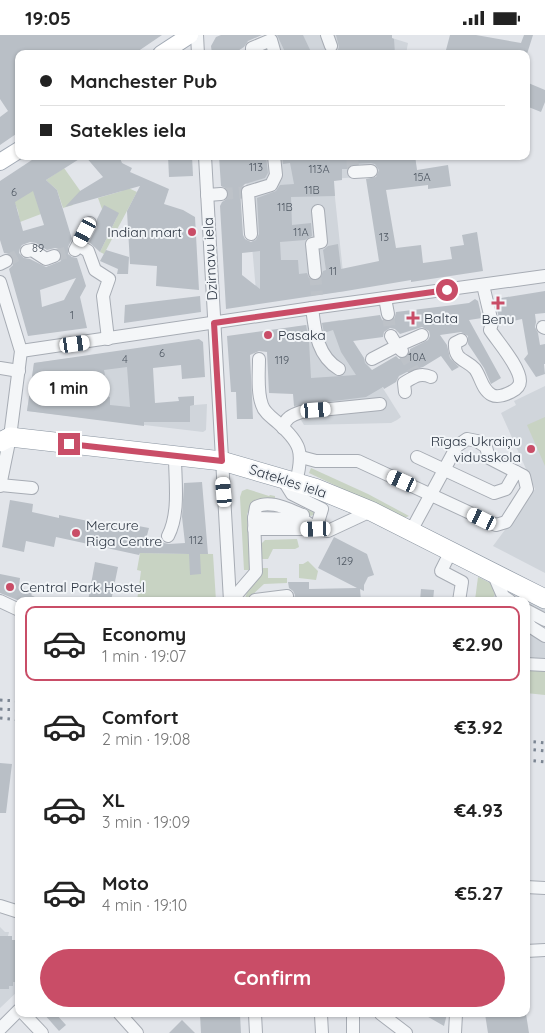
<!DOCTYPE html>
<meta charset="utf-8">
<style>
body{margin:0;font-family:Quicksand,sans-serif;background:#f2f2f2;color:#222;height:100vh;display:flex;flex-direction:column;font-size:19px;white-space:nowrap}
*{box-sizing:border-box;margin:0}
p{font-size:16px;color:#767676}
.icon{flex:none;width:28px;height:28px;fill:none;stroke:currentColor;stroke-width:2;stroke-linecap:round;stroke-linejoin:round}
.map{position:relative;flex:1;overflow:hidden}
.drawer{position:absolute;left:15px;top:562px;width:515px;height:420px;display:flex;flex-direction:column;background:#fff;border-radius:10px;box-shadow:0 1px 4px #0004}
.drawer>*{flex:none}
.guide{position:absolute;left:15px;top:15px;width:515px;height:110px;border-radius:10px;box-shadow:0 1px 4px #0004;display:grid;align-content:center;height:110px;padding:0 25px;background:#fff}
.end{position:absolute;width:22px;height:22px;margin:-11px;border:6px solid #c94d67;background:#fff;box-shadow:0 0 0 2px #fff}
.from{border-radius:50%}
.bubble{position:absolute;height:35px;border-radius:18px;background:#fff;box-shadow:0 1px 4px #0004;font-size:16px;font-weight:700;line-height:35px;text-align:center}
.car{position:absolute;width:15px;height:30px;margin:-15px -8px;border-radius:6px;box-shadow:0 0 4px 1px #0007;background:linear-gradient(#fff 24%,#345 0 40%,#fff 0 76%,#345 0 86%,#fff 0)}
.guide b{display:flex;align-items:center;gap:18px;height:48px;font-size:19px}
.guide b+b{border-top:1px solid #e0e0e0}
.guide i{width:12px;height:12px;background:#222}
ul{padding:9px 0 0;list-style:none}
li{display:flex;align-items:center;gap:15px;height:75px;margin:0 10px 8px;padding:0 15px;border:2px solid transparent;border-radius:10px}
li div{flex:1}
li b{display:block;font-size:19px}
li em{font-style:normal;font-weight:700}
li.selected{border-color:#c94d67}
li>.icon{width:45px;height:45px;stroke-width:1.5}
.button{display:flex;gap:10px;margin-top:auto;padding:10px 25px}
.button a{flex:1;height:58px;border-radius:30px;background:#c94d67;color:#fff;font-size:20px;font-weight:700;line-height:58px;text-align:center}
.status{display:flex;justify-content:space-between;align-items:center;height:35px;padding:0 25px;background:#fff;direction:ltr}
.status svg{height:14px;fill:currentColor}
.map>svg:first-child{display:block}
</style>
<div class="status"><b>19:05</b><svg viewBox="0 0 49 12"><path d="M0 12V9h3v3zM5 12V6h3v6zM10 12V3h3v9zM15 12V0h3v12zM26 1h20v11H26zM47 4h2v5h-2z"/></svg></div>
<div class="map">
<svg width="545" height="998" viewBox="0 0 545 998">
<rect width="100%" height="100%" fill="#e2e5ea"/>
<!-- built -->
<g fill="#d0d5db">
<path d="M276 0H346L392 3 408 8 406 19H235Z"/>
<path d="M244 121H415L417 137 333 144 345 256 257 267Z"/>
<path d="M340 285 401 382 397 385 391 388 304 390 294 373 295 292Z"/>
<path d="M140 314 146 374 207 369 206 395 203 397 27 376 34 328Z"/>
<path d="M545 351V538L493 511 535 454 501 378 516 370 514 366Z"/>
<path d="M479 541 545 574V627L526 626V566H478Z"/>
<path d="M0 892 5 897H9L8 901H12V905H16L19 902V955L0 973Z"/>
</g>
<!-- green -->
<g fill="#c8d3c3">
<path d="M64 133 81 157 72 166 73 170 63 173 57 155 46 145Z"/>
<path d="M124 151 137 157 104 219 100 217 117 182 102 174 98 163 122 156Z"/>
<path d="M34 152 41 179 20 187 18 176 14 166Z"/>
<path d="M545 382V431L527 390Z"/>
<path d="M311 433 368 459 409 481 404 483 309 438Z"/>
<path d="M247 454 269 461 270 460 275 461V463L316 478 311 481 284 470 252 469 247 479 250 535H244L240 462 242 456Z"/>
<path d="M297 504 299 512 295 514H273L268 524H261V509L265 505Z"/>
<path d="M140 518 213 519 216 566H137L141 536 137 535Z"/>
<path d="M308 526 318 536 316 545 299 543V529H303Z"/>
<path d="M262 533H268V543H287V548L264 549 249 563 250 566H244L248 555 260 542Z"/>
<path d="M478 542 492 549 495 559 491 566 475 565Z"/>
<path d="M526 632 545 633V660L526 658Z"/>
</g>
<!-- building -->
<g fill="#b9bfc6" fill-rule="evenodd">
<path d="M0 0H162L134 19H19V97L0 110V82L8 76 0 64Z"/>
<path d="M221 0H262L248 6 244 12 233 19H212L211 11 216 2Z"/>
<path d="M277 0H303L312 19H286Z"/>
<path d="M336 0H392V3L394 4 395 19H333L337 17 339 12Z"/>
<path d="M450 0H476L521 8 524 0H533L527 19H478L446 15Z"/>
<path d="M526 47 545 55V67L541 77 526 71Z"/>
<path d="M38 121H84L46 145 57 155 72 204 68 212V219L72 222 77 223 86 251 80 262 87 293 28 301 9 234 13 230V223L10 219 4 218 0 205V146ZM33 156 44 190 23 196 15 167ZM30 207 36 208 47 215 55 213 59 214 62 219 61 226 46 232 30 224 24 223 19 218 20 213 22 210ZM76 243 64 265 42 272 40 255Z"/>
<path d="M85 121H119L122 128 132 133 130 137 169 154 164 169 183 175 195 182 199 255 156 251 157 231 130 229 127 176 140 151 65 172 80 156 103 142Z"/>
<path d="M168 121H192L193 141 169 142Z"/>
<path d="M219 121H266L268 138 265 143 245 149 240 154 243 200 245 204 251 207 256 205 259 199 257 163 276 156 280 150 294 149 290 128 283 129 282 121H415L417 135 448 130 451 151 428 154V150L386 155 396 213 421 210 423 228 452 224 450 212 464 210 462 200 477 197 483 236 411 247V245L346 256 226 274 220 171 222 167 228 163 229 159 227 154 221 151ZM371 128 375 129 379 135 376 142 366 144 379 226 341 234 338 209 328 211 323 215 326 235 323 236 320 244 315 246 309 243 307 238 299 239 298 225H281L280 207 305 205 312 201 311 188 292 190 291 162 335 161 334 146 342 145V134H347L353 129ZM260 216V254L242 240V218Z"/>
<path d="M104 170 119 178 100 217 89 207 97 192V184Z"/>
<path d="M106 215 129 222 128 239H117L118 234 100 226Z"/>
<path d="M545 256V278L535 279 536 287 535 292 538 298 540 310 545 309V329H544L545 339 536 342 524 324 528 319 522 284 513 286 507 283 499 284 495 264Z"/>
<path d="M200 261 201 277 124 288 125 270Z"/>
<path d="M475 264 478 266 482 283 469 285 501 343 491 349 484 333 468 309V301L461 297 440 300 447 310 450 323 459 332 452 336 441 321 423 332 407 337 399 341 396 347 384 354 383 352 366 362 294 371 293 359 269 358 267 317 259 316 250 320 253 384H237L236 357H231L227 301 306 290 309 306 311 343 356 340 341 317 333 295 324 298 322 288 380 280 382 285 389 287 394 285 396 277 454 270 469 268ZM422 292 429 296 430 301 428 305 410 314V319L405 324H399L396 321 372 335 365 328 364 323 353 306 383 302 384 297 390 293 395 294 400 299Z"/>
<path d="M199 304 203 307 205 342 182 344 181 330 153 333 155 368 179 366 178 362 194 361V370L190 371V387H144V391L27 376 34 328ZM127 332 130 372 110 370V362H105L101 341 105 340 104 335Z"/>
<path d="M202 447 208 519H200L201 539 190 540 189 519 140 518 139 520 56 502 54 512 26 506 24 517 2 512 10 465 33 469 32 477 59 483V480L132 495 133 490 149 493 146 504H161L164 508 169 509 185 508 182 482 184 448Z"/>
<path d="M334 502 367 519 374 540 368 542 364 550V556L360 554 361 566H293L295 560 293 556 289 553 288 547H309V554L357 553 318 533Z"/>
<path d="M95 527 118 532 111 566H88Z"/>
<path d="M0 539 20 543 19 551 33 558 31 560 43 566H20L0 558Z"/>
<path d="M421 554 434 555 433 566H420Z"/>
<path d="M0 728 12 729 6 778H0Z"/>
<path d="M0 901H12V905H16L15 908H19V944H17V947H13V951H9V954H0Z"/>
<path d="M44 979H56L66 990 59 996Z"/>
<path d="M200 979H240L241 998H201Z"/>
<path d="M423 979H447L444 991Z"/>
<path d="M485 979H526L529 998H488Z"/>
<path d="M182 985 195 998H169Z"/>
</g>
<g fill="none" stroke-linecap="round" stroke-linejoin="round">
<!-- minor-tunnel -->
<g stroke="#bdc2c8" stroke-width="12" stroke-dasharray="12 6" stroke-linecap="butt">
<path d="M94 16 95 19"/>
<path d="M352 121 353 133"/>
<path d="M221 159 248 157"/>
<path d="M54 221 75 215"/>
<path d="M6 226 27 216"/>
<path d="M315 238 317 260"/>
<path d="M388 279 391 301"/>
<path d="M403 317 414 336"/>
</g>
<defs>
<g id="minor">
<path d="M197 0 198 19"/>
<path d="M327 0 331 11"/>
<path d="M252 19V13L271 5 275 19"/>
<path d="M205 121 230 566"/>
<path d="M354 137 371 136"/>
<path d="M207 160 221 159"/>
<path d="M251 199 248 157 271 150 276 140 274 121"/>
<path d="M78 210 88 216 95 235 109 244 103 261 108 304"/>
<path d="M75 215 90 188"/>
<path d="M27 216 32 215 46 224 54 221"/>
<path d="M0 229 6 226"/>
<path d="M315 238 312 209 321 207 318 176"/>
<path d="M0 247 21 316 10 402 0 451"/>
<path d="M385 263 388 279"/>
<path d="M312 273C315 296 317 321 339 334"/>
<path d="M543 292 545 293"/>
<path d="M461 305 455 308C454 326 466 324 475 334 481 342 482 355 492 360 498 363 505 360 511 357 515 355 520 351 520 346 520 332 498 307 490 295L492 288 483 250"/>
<path d="M21 316 312 273 545 241"/>
<path d="M402 316 397 311 422 300"/>
<path d="M259 324C259 338 257 357 262 370 264 377 271 382 277 387 301 408 304 417 296 447"/>
<path d="M372 324 397 311 391 301"/>
<path d="M0 333 19 336"/>
<path d="M405 357 404 348C414 342 420 337 431 342"/>
<path d="M283 393C285 383 292 380 301 377L380 369"/>
<path d="M301 422 316 426H358L496 490 506 487 527 454 524 441 489 423 486 412 477 406 467 404 457 411 411 496"/>
<path d="M417 422 494 458 506 454 516 437"/>
<path d="M282 443 292 459 322 474 316 494"/>
<path d="M0 450 32 453"/>
<path d="M254 483 302 484"/>
<path d="M254 494H316L328 496 371 476"/>
<path d="M168 501C180 478 175 446 175 421"/>
<path d="M451 516 441 536 462 547 459 566"/>
<path d="M493 538 503 561 510 566"/>
<path d="M0 566 19 575"/>
<path d="M231 566 256 537 254 483 256 472C270 464 289 475 303 480L302 484 316 494"/>
<path d="M255 566V565L287 561"/>
<path d="M526 575 545 585"/>
<path d="M526 585 531 592 545 601"/>
<path d="M526 629 545 630"/>
<path d="M526 852 545 853"/>
<path d="M0 871 19 877"/>
<path d="M526 916 545 915"/>
<path d="M24 979 42 998"/>
<path d="M120 979 137 998"/>
<path d="M255 979 256 998"/>
<path d="M381 979 406 998"/>
<path d="M321 980 322 998"/>
<path d="M0 994 19 975"/>
<path d="M353 998V979"/>
<path d="M455 998 456 979"/>
</g>
<g id="major">
<path d="M161 19 190 0"/>
<path d="M0 127 19 115"/>
</g>
<path id="highway" d="M0 407 10 402 222 426 315 453 371 476 545 564"/>
</defs>
<!-- minor casing -->
<use href="#minor" stroke="#a7acb4" stroke-width="14"/>
<!-- major casing -->
<use href="#major" stroke="#a2aab5" stroke-width="18"/>
<!-- highway casing -->
<use href="#highway" stroke="#8a94a0" stroke-width="20"/>
<!-- minor -->
<use href="#minor" stroke="#f4f6f8" stroke-width="12"/>
<!-- major -->
<use href="#major" stroke="#fff" stroke-width="16"/>
<!-- highway -->
<use href="#highway" stroke="#fff" stroke-width="19"/>
<!-- rail -->
<g stroke="#7c8693" stroke-width="3" stroke-dasharray="2.5 5" stroke-linecap="butt">
<path d="M0 665 19 666"/>
<path d="M0 674 19 675"/>
<path d="M0 683 19 685"/>
<path d="M526 706 545 708"/>
<path d="M526 714 545 716"/>
<path d="M526 725 545 727"/>
</g>
</g>
<g fill="none" stroke-linecap="round" stroke-linejoin="round">
<!-- route -->
<path stroke="#c94d67" stroke-width="6" d="M69 409 222 426 214 288 447 255"/>
</g>
<!-- markers -->
<g fill="#c94d67" stroke="#f1f4f7" stroke-width="2">
<circle cx="192" cy="197" r="5"/>
<path d="M495.5 260.5h5v5h5v5h-5v5h-5v-5h-5v-5h5z"/>
<path d="M410.5 275.5h5v5h5v5h-5v5h-5v-5h-5v-5h5z"/>
<circle cx="268" cy="300" r="5"/>
<circle cx="531" cy="414" r="5"/>
<circle cx="76" cy="498" r="5"/>
<circle cx="10" cy="552" r="5"/>
</g>
<g text-anchor="middle" stroke-width="4" stroke-linejoin="round" paint-order="stroke">
<!-- number labels -->
<g font-size="11" fill="#4e5762">
<text x="256" y="136">113</text>
<text x="319" y="138">113A</text>
<text x="422" y="146">15A</text>
<text x="312" y="159">11B</text>
<text x="14" y="161">6</text>
<text x="285" y="176">11B</text>
<text x="301" y="201">11A</text>
<text x="384" y="206">13</text>
<text x="38" y="217">89</text>
<text x="333" y="240">11</text>
<text x="72" y="284">1</text>
<text x="162" y="322">6</text>
<text x="417" y="326">10A</text>
<text x="125" y="328">4</text>
<text x="282" y="329">119</text>
<text x="196" y="509">112</text>
<text x="345" y="530">129</text>
</g>
<!-- poi labels -->
<g font-size="14" fill="#2b3441" stroke="#f1f4f7" text-anchor="start">
<text x="182" y="202" text-anchor="end">Indian mart</text>
<text x="424" y="288">Balta</text>
<text x="498" y="289" text-anchor="middle">Benu</text>
<text x="278" y="305">Pasaka</text>
<text x="521" y="411" text-anchor="end">Rīgas Ukraiņu<tspan x="521" dy="16">vidusskola</tspan></text>
<text x="86" y="495">Mercure<tspan x="86" dy="16">Riga Centre</tspan></text>
<text x="20" y="557">Central Park Hostel</text>
</g>
<!-- street labels -->
<g font-size="14" fill="#2b3441" stroke="#f1f4f7">
<text transform="translate(210 224) rotate(-93)" y="5">Dzirnavu iela</text>
<text transform="translate(288 446) rotate(18)" y="5">Satekles iela</text>
</g>
</g>
</svg>
<i class="end from" style="left:447px;top:255px"></i>
<i class="end" style="left:69px;top:409px"></i>
<div class="bubble" style="left:28px;top:336px;width:82px">1 min</div>
<i class="car" style="left:85px;top:197px;rotate:208deg"></i>
<i class="car" style="left:75px;top:309px;rotate:82deg"></i>
<i class="car" style="left:316px;top:375px;rotate:86deg"></i>
<i class="car" style="left:402px;top:446px;rotate:294deg"></i>
<i class="car" style="left:224px;top:457px;rotate:355deg"></i>
<i class="car" style="left:482px;top:484px;rotate:296deg"></i>
<i class="car" style="left:316px;top:494px;rotate:268deg"></i>
<div class="guide">
<b><i class="from"></i>Manchester Pub</b>
<b><i></i>Satekles iela</b>
</div>
<section class="drawer">
<ul>
<li class="selected"><svg class="icon" aria-label="car" viewBox="0 0 24 24"><path d="M5 17H2v-5l4-1 3-4h7l3 4 3 1v5h-3M9 17h6M6 11h13"/><circle cx="7" cy="17" r="2"/><circle cx="17" cy="17" r="2"/></svg><div><b>Economy</b><p>1 min · 19:07</p></div><em>€2.90</em></li>
<li><svg class="icon" aria-label="car" viewBox="0 0 24 24"><path d="M5 17H2v-5l4-1 3-4h7l3 4 3 1v5h-3M9 17h6M6 11h13"/><circle cx="7" cy="17" r="2"/><circle cx="17" cy="17" r="2"/></svg><div><b>Comfort</b><p>2 min · 19:08</p></div><em>€3.92</em></li>
<li><svg class="icon" aria-label="car" viewBox="0 0 24 24"><path d="M5 17H2v-5l4-1 3-4h7l3 4 3 1v5h-3M9 17h6M6 11h13"/><circle cx="7" cy="17" r="2"/><circle cx="17" cy="17" r="2"/></svg><div><b>XL</b><p>3 min · 19:09</p></div><em>€4.93</em></li>
<li><svg class="icon" aria-label="car" viewBox="0 0 24 24"><path d="M5 17H2v-5l4-1 3-4h7l3 4 3 1v5h-3M9 17h6M6 11h13"/><circle cx="7" cy="17" r="2"/><circle cx="17" cy="17" r="2"/></svg><div><b>Moto</b><p>4 min · 19:10</p></div><em>€5.27</em></li>
</ul>
<div class="button"><a>Confirm</a></div>
</section>
</div>
